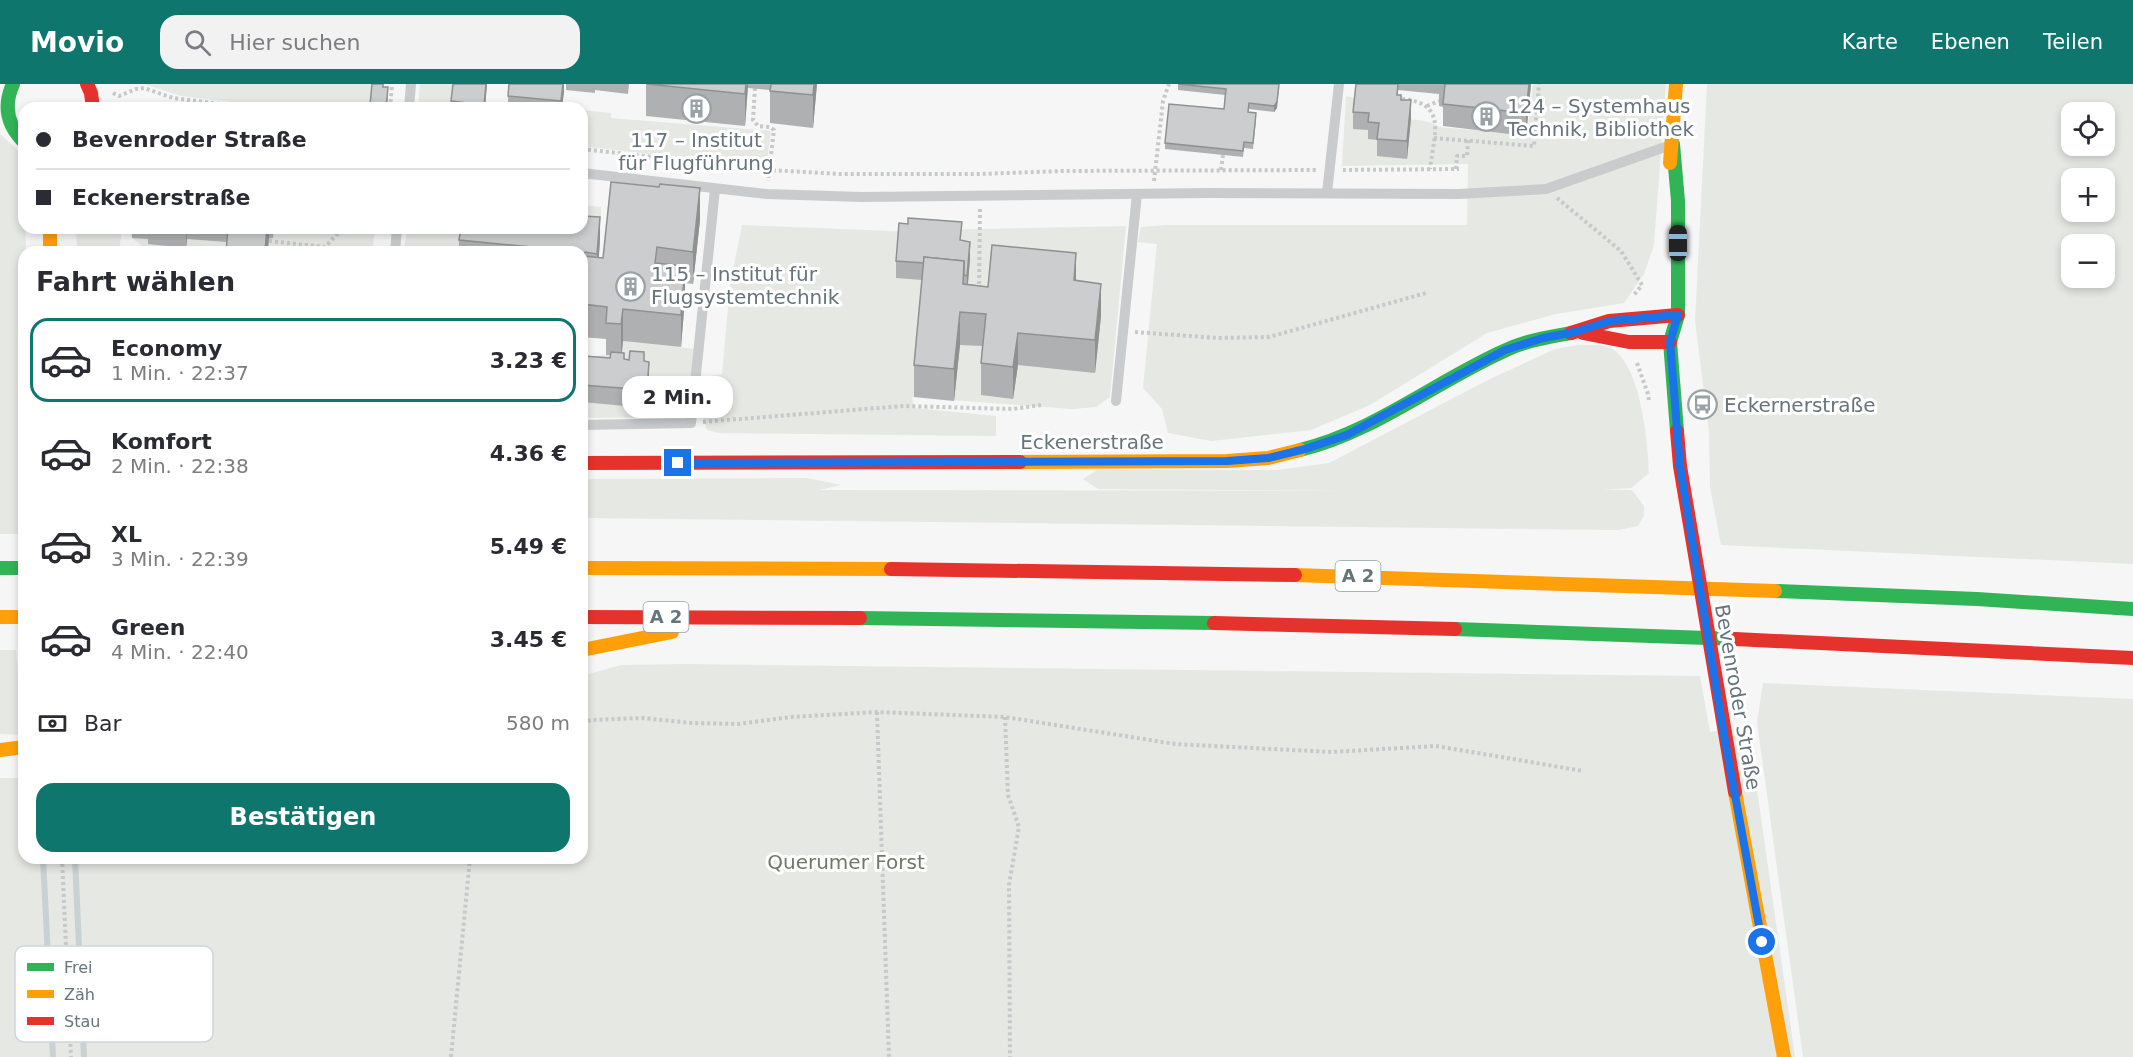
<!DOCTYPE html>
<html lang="de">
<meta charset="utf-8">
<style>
body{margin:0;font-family:"DejaVu Sans",sans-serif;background:#f2f2f3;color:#2b2b33;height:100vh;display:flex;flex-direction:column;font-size:22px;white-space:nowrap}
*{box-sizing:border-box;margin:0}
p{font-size:20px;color:#7c7c81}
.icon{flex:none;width:33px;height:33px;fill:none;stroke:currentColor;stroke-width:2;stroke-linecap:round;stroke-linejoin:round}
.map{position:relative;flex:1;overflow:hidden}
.panel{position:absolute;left:18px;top:162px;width:570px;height:618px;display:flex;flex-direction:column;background:#fff;border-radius:18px;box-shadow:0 3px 9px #0003}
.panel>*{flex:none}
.guide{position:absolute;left:18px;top:18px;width:570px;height:132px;border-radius:18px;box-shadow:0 3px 9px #0003;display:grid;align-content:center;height:132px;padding:0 18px;background:#fff}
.buttons{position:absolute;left:2061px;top:18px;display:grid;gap:12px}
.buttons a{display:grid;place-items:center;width:54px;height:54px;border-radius:12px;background:#fff;box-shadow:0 3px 9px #0003;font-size:30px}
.end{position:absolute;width:27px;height:27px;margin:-14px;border:8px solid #1a73e8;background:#fff;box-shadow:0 0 0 3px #fff}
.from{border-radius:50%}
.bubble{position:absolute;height:42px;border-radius:18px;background:#fff;box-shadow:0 3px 9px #0003;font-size:20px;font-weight:600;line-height:42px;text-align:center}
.car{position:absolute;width:18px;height:36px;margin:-18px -9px;border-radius:8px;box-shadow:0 0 4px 2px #0007;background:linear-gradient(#222 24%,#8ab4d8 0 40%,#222 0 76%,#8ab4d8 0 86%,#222 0)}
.guide b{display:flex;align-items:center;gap:21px;height:57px;font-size:22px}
.guide b+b{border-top:2px solid #e1e1e2}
.guide i{width:15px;height:15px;background:#2b2b33}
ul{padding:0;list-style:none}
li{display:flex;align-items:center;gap:18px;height:84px;margin:0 12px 9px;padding:0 6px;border:3px solid transparent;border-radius:18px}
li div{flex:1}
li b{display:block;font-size:22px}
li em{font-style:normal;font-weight:600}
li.current{border-color:#0f766e}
li>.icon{width:54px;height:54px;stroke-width:1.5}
h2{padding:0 18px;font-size:27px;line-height:72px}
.pay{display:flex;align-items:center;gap:15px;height:66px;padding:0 18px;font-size:22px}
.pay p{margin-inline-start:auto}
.primary-button{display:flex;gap:12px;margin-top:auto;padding:12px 18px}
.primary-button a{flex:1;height:69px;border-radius:18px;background:#0f766e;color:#fff;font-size:24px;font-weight:600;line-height:69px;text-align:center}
header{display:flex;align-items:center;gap:36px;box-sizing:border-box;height:84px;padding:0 30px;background:#0f766e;color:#fff}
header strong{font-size:28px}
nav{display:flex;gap:33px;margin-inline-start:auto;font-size:21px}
.search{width:420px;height:54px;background:#f2f2f3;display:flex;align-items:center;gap:15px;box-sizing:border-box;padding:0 21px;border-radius:18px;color:#7c7c81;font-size:22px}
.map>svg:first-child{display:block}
</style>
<header>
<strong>Movio</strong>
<div class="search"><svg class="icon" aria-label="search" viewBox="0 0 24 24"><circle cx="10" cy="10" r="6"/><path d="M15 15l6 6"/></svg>Hier suchen</div>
<nav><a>Karte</a><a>Ebenen</a><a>Teilen</a></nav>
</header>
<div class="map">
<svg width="2133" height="973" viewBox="0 0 2133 973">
<rect width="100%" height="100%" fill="#f6f6f6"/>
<!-- green -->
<g fill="#e5e8e3" fill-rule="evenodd">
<path d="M144 0H373L370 24H281L181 12Z"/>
<path d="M420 0H454L451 24H418Z"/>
<path d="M1533 0H1666L1654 161 1644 190 1624 219 1556 230 1487 249 1370 321 1311 346 1211 357 1168 349 1162 325 1143 304 1157 160 1138 158 1141 143 1167 141H1467L1468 80 1342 82 1346 12C1364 15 1378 26 1394 32 1410 38 1425 33 1439 43L1527 51Z"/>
<path d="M1707 0H2133V480L1721 461 1710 403 1709 348 1695 237ZM2072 28H2104V62H2072ZM2072 94H2104V128H2072ZM2072 160H2104V194H2072Z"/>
<path d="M582 26 611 29V34L771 47 766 84 582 62Z"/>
<path d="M0 50 21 69 24 78 26 168H24V450H0Z"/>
<path d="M582 121 601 123 600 156 582 172V168H403L408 144H582Z"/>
<path d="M742 141 892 147 1126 142 1110 313 1096 323 1072 325 912 313 914 324 996 332V352L719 349 707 346 702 330 705 293 722 290 730 202Z"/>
<path d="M76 144H122L119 168H77Z"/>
<path d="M127 144H379L375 146 372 168H150L132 154Z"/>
<path d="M623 257 695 265 688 317 682 326 666 333 582 334V273L606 271Z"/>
<path d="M1579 261C1587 261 1603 260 1611 264 1641 281 1648 358 1649 389L1631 404 1601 406H1632L1644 422V432L1638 442 1619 446 582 434V395L807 394 841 401 819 406 1361 407 1098 405 1083 395 1097 386H1277L1329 379 1488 296 1555 265Z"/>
<path d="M0 566H16L23 651 0 650Z"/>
<path d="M684 580 1700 592 1710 648 1748 642 1795 973H0V694H24V774H582V592L621 581Z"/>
<path d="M1763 599 2133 615V973H1803L1757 638Z"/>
</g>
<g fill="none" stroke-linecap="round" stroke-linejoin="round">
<!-- stream -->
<g stroke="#c9d1d3" stroke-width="6">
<path d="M43 774 53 973"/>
<path d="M75 774 84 973"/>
</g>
<!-- path -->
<g stroke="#c7c8c9" stroke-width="4" stroke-dasharray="3 3" stroke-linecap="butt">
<path d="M755 4 753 36 758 42 770 43 774 46 768 97"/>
<path d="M113 9 119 12 136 5 144 4 173 14 252 24"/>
<path d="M1396 14C1448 18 1435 45 1430 85"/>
<path d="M1427 22 1439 17"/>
<path d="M390 24 392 0"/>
<path d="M1434 54 1534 62 1539 0"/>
<path d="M582 65 769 86 841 90H979L1063 87 1318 86"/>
<path d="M1456 85 1457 72H1467L1468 56"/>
<path d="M1221 86 1223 71"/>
<path d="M1343 86 1459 85"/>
<path d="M1154 97 1163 17 1169 0"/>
<path d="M1557 114 1621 167 1642 201 1634 211"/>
<path d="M269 157 325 163 343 144"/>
<path d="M979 206 980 124"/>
<path d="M1135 248 1218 254 1269 253 1426 209"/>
<path d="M1637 279 1648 310 1649 317"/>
<path d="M703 338 903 322 1013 325 1041 321"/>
<path d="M877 628 889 973"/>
<path d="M1005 633 1008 711 1019 743 1009 801 1010 973"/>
<path d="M582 639 591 636 642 634 692 639 738 640 791 633 877 628 1005 633 1175 660 1331 668 1436 662 1583 687"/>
<path d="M62 774 71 973"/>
<path d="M451 973 470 774"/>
</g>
<!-- lane -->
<g stroke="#c9cbcc" stroke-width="10">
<path d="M409 24 411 0"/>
<path d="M582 89 767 110 862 113 1208 109 1459 110 1546 105 1668 62"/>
<path d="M1327 109 1339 0"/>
<path d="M395 168 397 144"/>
<path d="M1116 317 1137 110"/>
<path d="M582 341 691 339 715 105"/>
</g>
<!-- fast -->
<g stroke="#30b455" stroke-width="14">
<path d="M13 0C3 22 7 41 24 58"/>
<path d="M1673 60 1678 117V231L1670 258 1677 347"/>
<path d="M1300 366C1374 348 1435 298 1504 267 1524 257 1548 253 1571 249"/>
<path d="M0 484H24"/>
<path d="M1775 507 1977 515 2133 525"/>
<path d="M860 534 1214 539"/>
<path d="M1455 545 1735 555"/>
</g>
<!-- slow -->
<g stroke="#ff9f0a" stroke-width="14">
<path d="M1670 79 1676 0"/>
<path d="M50 144V168"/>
<path d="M1020 378 1227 377 1268 374 1300 366"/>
<path d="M582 484 891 485"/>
<path d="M1295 491 1775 507"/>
<path d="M0 533H24"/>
<path d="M582 566 672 548"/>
<path d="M0 666 24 663"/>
<path d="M1735 708 1784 973"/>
</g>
<!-- jam -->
<g stroke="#e5322d" stroke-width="14">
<path d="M87 0 91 9 93 24"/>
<path d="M1571 249 1609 237 1678 231"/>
<path d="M1583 249 1629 258H1670"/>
<path d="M1677 347 1680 382 1735 708"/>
<path d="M582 379 1020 378"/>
<path d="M891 485 1295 491"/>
<path d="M582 533 860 534"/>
<path d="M1214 539 1455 545"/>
<path d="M1735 555 2133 574"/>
</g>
</g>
<!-- wall -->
<g fill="#afb0b1">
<path d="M487 0 485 24H451V17Z"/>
<path d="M564 0 562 24H508V12Z"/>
<path d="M566 0H629L628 10 595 6V9L566 6Z"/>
<path d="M646 0H817L813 44 770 39V6L748 4 745 42 646 32Z"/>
<path d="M1178 0H1279L1277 24 1274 28 1249 25 1248 28 1256 35 1253 65 1244 64 1243 73 1165 65V59L1224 25 1225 11 1178 6Z"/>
<path d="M1356 0H1531L1526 52 1443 42V23L1439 22V10L1398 6V11L1411 34 1407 75 1377 72V56L1368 55V46L1353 45V28Z"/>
<path d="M383 3 388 15 387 24H370V21Z"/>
<path d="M700 136 693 200 685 199V214L681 263 623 257 622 269 624 275 644 277 649 295 647 324 582 318V292L610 274 611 271H606V255L582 253V168H459V156H600L599 173 603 174Z"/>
<path d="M132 144H274L273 154 226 158 187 155 186 164 148 160V155L132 154Z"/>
<path d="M962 157 970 175 968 200 988 203 1076 197 1101 232 1095 289 1018 281 1013 315 981 311V279L982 262 960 261 954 317 914 313V281L922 196 896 194V177Z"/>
</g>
<!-- shaded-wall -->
<g fill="#8f9090">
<path d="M486 0H487L485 24H484Z"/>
<path d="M563 0H564V8L562 24H561Z"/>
<path d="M746 0H748L745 42V10Z"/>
<path d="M814 0H817L813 44V11Z"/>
<path d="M1279 0 1277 24 1274 28V22Z"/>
<path d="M1529 0H1531L1526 52V29Z"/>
<path d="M1411 16V34L1407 75V57Z"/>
<path d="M700 104V136L693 200V168Z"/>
<path d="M600 133V156L597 193V170Z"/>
<path d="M186 144 187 155 186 164Z"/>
<path d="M267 144H269V153L268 168H265Z"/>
<path d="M970 158V175L967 209V192Z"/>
<path d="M1076 169V201L1074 196Z"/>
<path d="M685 182V214L681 263V231Z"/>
<path d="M1101 200V232L1095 289V256Z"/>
<path d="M623 225V257L621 272V240Z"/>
<path d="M960 228V261L954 317V285Z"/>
<path d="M1018 249V281L1013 315V283Z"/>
<path d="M649 278V295L647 324V306Z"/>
</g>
<!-- building -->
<g fill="#cccdce" stroke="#8f9090" stroke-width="1.5">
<path d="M372 0H383V3H388L386 24H375L376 21H370Z"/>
<path d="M453 0H486L484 21 451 17Z"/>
<path d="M509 0H563L561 17 508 12Z"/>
<path d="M647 0H746L745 10Z"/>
<path d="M771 0H814L813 11 770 7Z"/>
<path d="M1178 0H1279L1277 18 1274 22 1249 19 1248 28 1256 29 1253 59 1244 58 1243 67 1165 59 1169 20 1224 25 1226 5Z"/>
<path d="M1356 0H1398L1397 11H1401V16H1411L1407 57 1377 55 1379 39 1368 38 1369 29 1353 28Z"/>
<path d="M1443 0H1529L1526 29 1443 20 1445 0Z"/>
<path d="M611 98 659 103 660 100 700 104 693 168 657 163 655 179 685 182 681 231 623 225 621 240 606 239 607 223 582 220V184L583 172 603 174Z"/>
<path d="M582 132 600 133 597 170 585 168 584 172H583L582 184V168H563V166L459 156 461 144H582Z"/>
<path d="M908 134 962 138 960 156 970 158 967 192 964 191V177L924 173V179L896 177 899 139 908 140Z"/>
<path d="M157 144H186V147Z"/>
<path d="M228 144H267L265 168H226Z"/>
<path d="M992 161 1076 169 1074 196 1101 200 1095 256 1018 249 1013 283 981 279 986 230 960 228 954 285 914 281 924 173 964 177 963 200 988 203Z"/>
<path d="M630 267 644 268V277L649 278 647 306 582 301 584 272 610 274 611 268 624 269V275L629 276Z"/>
</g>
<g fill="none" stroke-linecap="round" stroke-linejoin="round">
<!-- route -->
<path stroke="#1a73e8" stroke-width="8" d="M678 379 1227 377 1268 374 1305 365 1347 351 1505 266 1543 254 1575 248 1610 237 1678 231 1670 258 1680 382 1724 651 1762 858"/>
</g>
<!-- icons -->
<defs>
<symbol id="building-ring" viewBox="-11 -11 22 22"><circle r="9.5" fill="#fff" stroke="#98a2a7" stroke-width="1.5"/><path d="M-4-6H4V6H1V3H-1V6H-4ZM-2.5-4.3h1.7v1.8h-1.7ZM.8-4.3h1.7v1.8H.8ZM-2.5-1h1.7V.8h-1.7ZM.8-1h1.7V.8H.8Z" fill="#98a2a7"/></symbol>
<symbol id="bus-ring" viewBox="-11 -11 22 22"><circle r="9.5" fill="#fff" stroke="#98a2a7" stroke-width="1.5"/><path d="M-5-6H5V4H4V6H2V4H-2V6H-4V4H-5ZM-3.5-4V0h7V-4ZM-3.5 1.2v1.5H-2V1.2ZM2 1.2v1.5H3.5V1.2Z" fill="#98a2a7"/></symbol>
</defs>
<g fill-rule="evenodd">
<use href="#building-ring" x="680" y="8" width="33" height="33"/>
<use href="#building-ring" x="1470" y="16" width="33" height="33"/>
<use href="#building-ring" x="614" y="186" width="33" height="33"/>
<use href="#bus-ring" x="1686" y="304" width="33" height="33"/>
</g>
<g text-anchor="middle" stroke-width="6" stroke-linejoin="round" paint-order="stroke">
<!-- shield labels -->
<g fill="#fff" stroke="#949ea3" stroke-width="1.5">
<rect x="1335.5" y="477" width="45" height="30" rx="4.5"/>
<rect x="643.5" y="518" width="45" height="30" rx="4.5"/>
</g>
<g font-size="18" font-weight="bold" fill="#66747c">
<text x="1358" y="498">A 2</text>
<text x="666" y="539">A 2</text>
</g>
<!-- poi labels -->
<g font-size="20" fill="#66747c" stroke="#fff" text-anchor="start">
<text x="1507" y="29">124 – Systemhaus<tspan x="1507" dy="23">Technik, Bibliothek</tspan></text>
<text x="696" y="63" text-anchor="middle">117 – Institut<tspan x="696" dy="23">für Flugführung</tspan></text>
<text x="651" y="197">115 – Institut für<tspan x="651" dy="23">Flugsystemtechnik</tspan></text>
<text x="1724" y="328">Eckernerstraße</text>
</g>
<!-- street labels -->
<g font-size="20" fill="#66747c" stroke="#fff">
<text x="1092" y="365">Eckenerstraße</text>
<text transform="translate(1738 613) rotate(80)" y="7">Bevenroder Straße</text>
</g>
<!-- park labels -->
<g font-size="20" fill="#6d7a68" stroke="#fff">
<text x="846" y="785">Querumer Forst</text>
</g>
</g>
<!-- legend -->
<rect x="15" y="862" width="198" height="96" rx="9" fill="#fff" stroke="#d1d5d8" stroke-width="1.5"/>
<rect x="27" y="879" width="27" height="8" fill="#30b455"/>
<rect x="27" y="906" width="27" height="8" fill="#ff9f0a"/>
<rect x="27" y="933" width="27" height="8" fill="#e5322d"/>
<g font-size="16" fill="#66747c">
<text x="64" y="889">Frei</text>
<text x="64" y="916">Zäh</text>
<text x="64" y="943">Stau</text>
</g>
</svg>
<div class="buttons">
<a><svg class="icon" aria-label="locate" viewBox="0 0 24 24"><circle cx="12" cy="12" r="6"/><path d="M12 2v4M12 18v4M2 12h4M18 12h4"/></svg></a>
<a>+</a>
<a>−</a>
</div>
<i class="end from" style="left:1762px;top:858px"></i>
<i class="end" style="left:678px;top:379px"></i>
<div class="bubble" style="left:622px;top:292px;width:111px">2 Min.</div>
<i class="car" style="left:1678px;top:159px;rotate:0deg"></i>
<div class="guide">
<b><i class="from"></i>Bevenroder Straße</b>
<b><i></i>Eckenerstraße</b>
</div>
<section class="panel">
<h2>Fahrt wählen</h2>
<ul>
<li class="current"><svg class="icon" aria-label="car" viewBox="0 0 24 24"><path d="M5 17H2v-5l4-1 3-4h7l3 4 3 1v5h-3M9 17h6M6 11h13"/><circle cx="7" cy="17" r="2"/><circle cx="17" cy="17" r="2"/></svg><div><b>Economy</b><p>1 Min. · 22:37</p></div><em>3.23 €</em></li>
<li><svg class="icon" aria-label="car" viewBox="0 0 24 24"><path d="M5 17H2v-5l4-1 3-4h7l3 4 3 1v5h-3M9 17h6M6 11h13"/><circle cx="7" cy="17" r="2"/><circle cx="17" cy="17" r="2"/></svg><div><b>Komfort</b><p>2 Min. · 22:38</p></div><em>4.36 €</em></li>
<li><svg class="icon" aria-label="car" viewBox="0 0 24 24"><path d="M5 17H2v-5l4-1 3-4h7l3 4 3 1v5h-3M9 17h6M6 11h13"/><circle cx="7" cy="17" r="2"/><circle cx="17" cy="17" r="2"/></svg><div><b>XL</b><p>3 Min. · 22:39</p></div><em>5.49 €</em></li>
<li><svg class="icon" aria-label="car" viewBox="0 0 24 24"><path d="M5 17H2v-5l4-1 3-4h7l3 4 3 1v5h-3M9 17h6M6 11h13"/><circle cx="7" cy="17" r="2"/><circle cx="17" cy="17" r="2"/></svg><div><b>Green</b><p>4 Min. · 22:40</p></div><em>3.45 €</em></li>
</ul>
<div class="pay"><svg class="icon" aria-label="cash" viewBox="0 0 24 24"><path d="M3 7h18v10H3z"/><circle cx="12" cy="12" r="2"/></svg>Bar<p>580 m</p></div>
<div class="primary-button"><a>Bestätigen</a></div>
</section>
</div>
